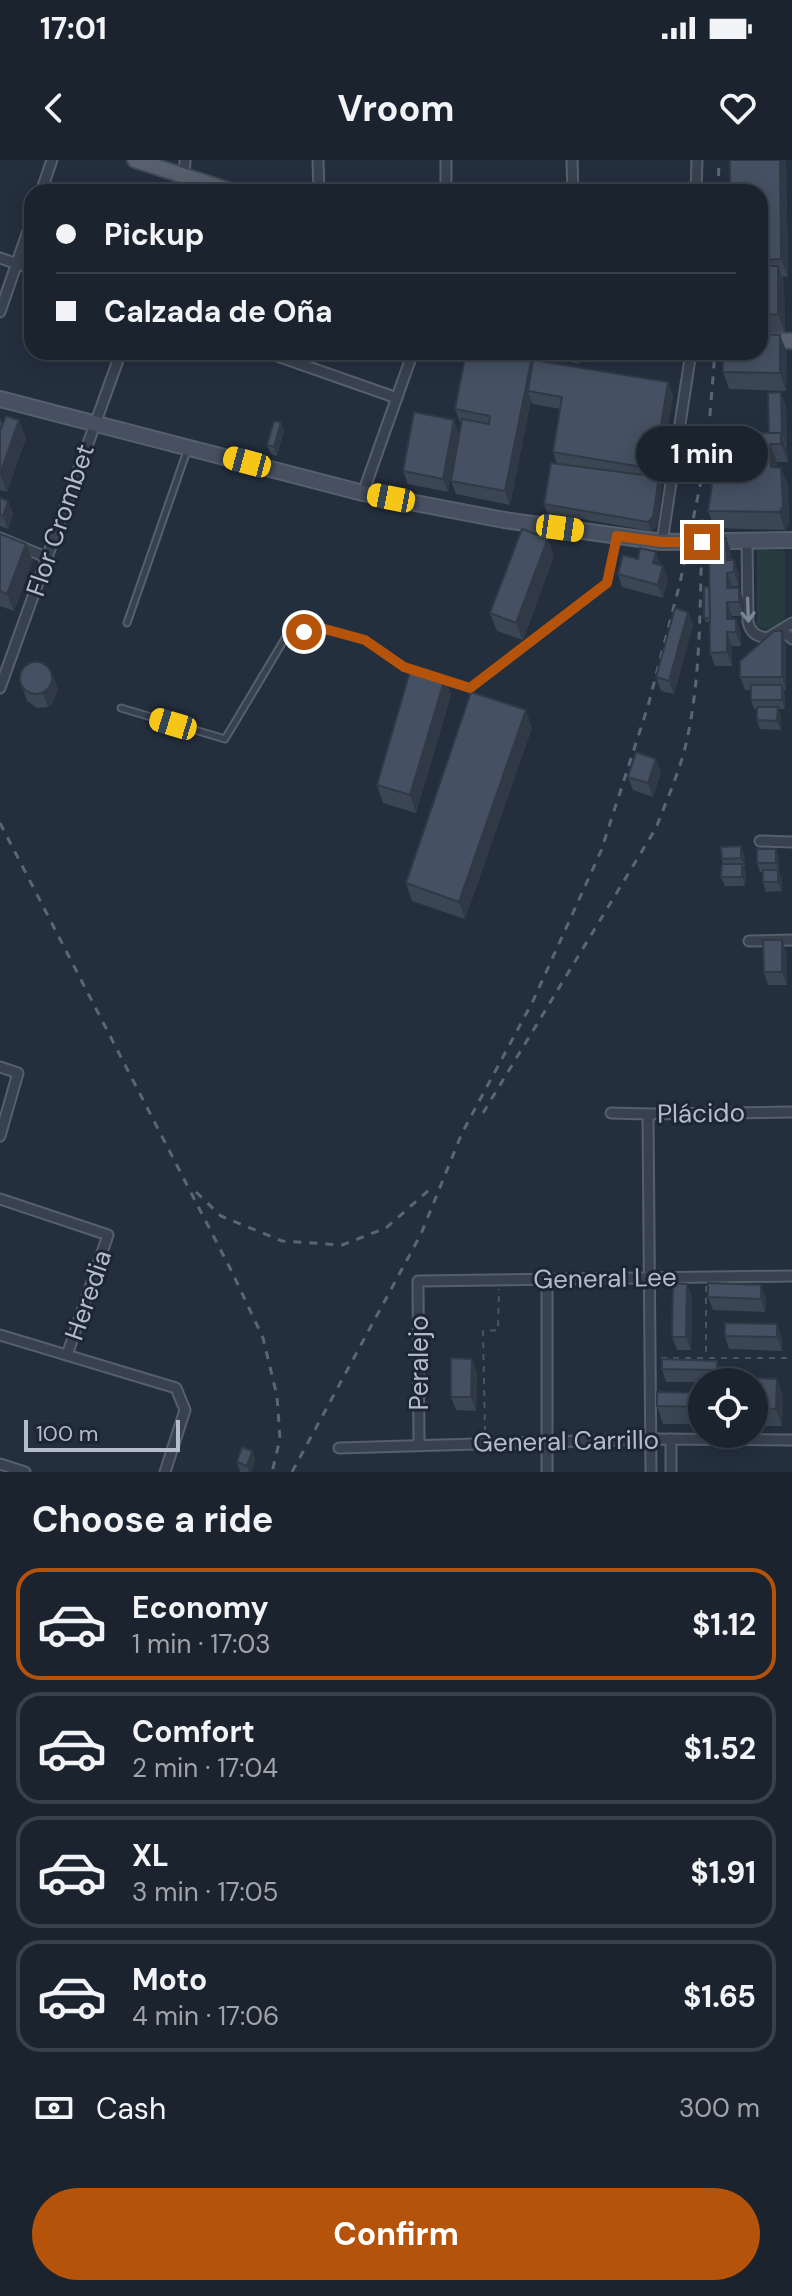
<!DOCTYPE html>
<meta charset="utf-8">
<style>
body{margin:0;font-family:"DM Sans",sans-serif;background:#242b36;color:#f1f3f6;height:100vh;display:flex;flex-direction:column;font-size:30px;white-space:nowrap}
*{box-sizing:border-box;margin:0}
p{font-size:26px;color:#a0a4aa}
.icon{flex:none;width:44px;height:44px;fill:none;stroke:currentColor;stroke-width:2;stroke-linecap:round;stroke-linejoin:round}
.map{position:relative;height:1312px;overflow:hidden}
.side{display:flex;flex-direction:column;background:#1b232e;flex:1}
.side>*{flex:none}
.top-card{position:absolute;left:24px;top:24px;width:744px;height:176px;border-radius:24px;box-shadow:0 4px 20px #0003,0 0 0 2px #39404a;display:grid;align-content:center;height:176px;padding:0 32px;background:#1b232e}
.fabs{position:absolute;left:688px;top:1208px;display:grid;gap:16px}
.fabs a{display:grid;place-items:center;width:80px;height:80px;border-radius:50%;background:#1b232e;box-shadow:0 4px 20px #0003,0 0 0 2px #39404a;font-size:40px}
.scale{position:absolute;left:24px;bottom:20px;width:156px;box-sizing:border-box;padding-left:8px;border:4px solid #b4bcc9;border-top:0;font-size:22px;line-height:28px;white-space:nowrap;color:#b4bcc9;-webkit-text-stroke:6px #1d2633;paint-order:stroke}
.end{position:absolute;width:36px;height:36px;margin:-18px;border:10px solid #b45309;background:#fff;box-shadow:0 0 0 4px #fff}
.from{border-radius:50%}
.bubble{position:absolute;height:56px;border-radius:28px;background:#1b232e;box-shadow:0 4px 20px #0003,0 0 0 2px #39404a;font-size:26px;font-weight:700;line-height:56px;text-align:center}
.car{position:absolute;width:24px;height:48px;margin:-24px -12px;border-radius:10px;box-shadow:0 0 6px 2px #0007;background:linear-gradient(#f5c518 24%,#345 0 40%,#f5c518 0 76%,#345 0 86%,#f5c518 0)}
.top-card b{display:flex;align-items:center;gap:28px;height:76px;font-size:30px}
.top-card b+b{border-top:2px solid #39404a}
.top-card i{width:20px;height:20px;background:#f1f3f6}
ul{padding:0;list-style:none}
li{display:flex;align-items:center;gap:24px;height:112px;margin:0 16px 12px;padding:0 16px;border:4px solid #39404a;border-radius:24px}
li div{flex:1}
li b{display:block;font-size:30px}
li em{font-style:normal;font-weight:700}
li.current{border-color:#b45309}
li>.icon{width:72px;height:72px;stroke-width:1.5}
h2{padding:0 32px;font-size:36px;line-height:96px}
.pay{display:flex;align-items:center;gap:20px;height:88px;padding:0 32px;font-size:30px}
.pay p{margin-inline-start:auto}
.button{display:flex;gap:16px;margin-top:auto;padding:16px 32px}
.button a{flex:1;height:92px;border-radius:48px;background:#b45309;color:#fff;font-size:32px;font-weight:700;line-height:92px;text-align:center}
.status{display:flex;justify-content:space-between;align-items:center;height:56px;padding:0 40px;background:#1b232e;direction:ltr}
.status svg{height:22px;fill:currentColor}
header{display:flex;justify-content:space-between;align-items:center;height:104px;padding:0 32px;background:#1b232e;font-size:36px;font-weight:700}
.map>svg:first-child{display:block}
</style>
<div class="status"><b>17:01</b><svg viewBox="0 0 49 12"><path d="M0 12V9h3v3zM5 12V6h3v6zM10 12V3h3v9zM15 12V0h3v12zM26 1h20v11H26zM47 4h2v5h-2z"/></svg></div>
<header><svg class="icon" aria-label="back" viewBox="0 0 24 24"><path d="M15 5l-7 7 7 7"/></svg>Vroom<svg class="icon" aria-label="heart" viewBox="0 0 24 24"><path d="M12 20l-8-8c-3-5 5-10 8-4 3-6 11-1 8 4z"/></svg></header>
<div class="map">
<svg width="792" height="1312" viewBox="0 0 792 1312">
<rect width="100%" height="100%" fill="#242f3e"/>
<!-- green -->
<path fill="#263c3f" d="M757 390 785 391V461C776 468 769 470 757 467Z"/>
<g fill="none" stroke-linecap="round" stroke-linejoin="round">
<defs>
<g id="lane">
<path d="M127 463 187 291"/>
<path d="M441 519 470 528 607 423 617 377"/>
<path d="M121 548 225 579 287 475 321 468 365 480 404 507 416 511"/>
</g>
<g id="street">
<path d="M318 0 319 32"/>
<path d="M572 0 573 32"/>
<path d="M41 32 52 0"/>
<path d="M179 32 184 17 185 0"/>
<path d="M446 32V0"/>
<path d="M696 32 697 0"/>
<path d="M0 98 32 109"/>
<path d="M0 152 32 59"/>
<path d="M266 192 397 238"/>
<path d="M363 333 413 192"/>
<path d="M0 378 48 398"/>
<path d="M662 382 691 192"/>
<path d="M747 382 748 462C751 473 756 476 767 478L792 463"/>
<path d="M775 474 788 475 792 479"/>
<path d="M0 528 121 192"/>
<path d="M760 681 792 682"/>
<path d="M749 781 792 780"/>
<path d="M0 907 18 913 0 976"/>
<path d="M611 953 648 954 792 952"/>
<path d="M648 954 651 1312"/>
<path d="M0 1039 108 1075 67 1195"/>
<path d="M547 1120V1312"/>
<path d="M0 1175 176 1228 185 1250 165 1312"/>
<path d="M671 1279V1312"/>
<path d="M419 1284 418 1121 792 1116"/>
<path d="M339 1288 651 1279 792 1280"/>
<path d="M0 1304 25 1312"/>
</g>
<path id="secondary" d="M0 239 363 333 504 360 662 382 792 380"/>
<g id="primary">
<path d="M135 0 234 32"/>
<path d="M760 180 792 181"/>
</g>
</defs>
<!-- lane casing -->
<use href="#lane" stroke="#565f6c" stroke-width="9"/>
<!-- street casing -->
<use href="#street" stroke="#565f6c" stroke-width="13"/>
<!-- secondary casing -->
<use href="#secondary" stroke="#565f6c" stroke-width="18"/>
<!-- primary casing -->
<use href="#primary" stroke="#414a57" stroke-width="18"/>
<!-- path -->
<g stroke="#44595c" stroke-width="2" stroke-dasharray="6 6" stroke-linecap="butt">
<path d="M706 1126V1198"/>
<path d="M661 1198H792"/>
<path d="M485 1272 483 1171 498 1170 499 1129"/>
</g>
<!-- lane -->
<use href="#lane" stroke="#38414e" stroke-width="5"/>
<!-- street -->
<use href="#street" stroke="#38414e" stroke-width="9"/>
<!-- secondary -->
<use href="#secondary" stroke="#465061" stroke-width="14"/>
<!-- primary -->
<use href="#primary" stroke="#56606e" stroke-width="14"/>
<!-- rail -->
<g stroke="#5a6575" stroke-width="3" stroke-dasharray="8 8" stroke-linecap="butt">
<path d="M718 32 719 0"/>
<path d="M706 304 715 192"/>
<path d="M0 663 232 1112 263 1178 277 1236 280 1279 272 1312"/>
<path d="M483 953 656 668C666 642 678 615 685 588 703 515 699 431 703 356"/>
<path d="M196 1032 221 1056 282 1081 342 1085 386 1068 429 1030"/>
<path d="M292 1312 421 1074 462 973 533 841 601 691 648 546 680 423 707 292"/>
</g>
</g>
<!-- wall -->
<g fill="#3b4654">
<path d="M730 0H786L788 116 782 117 784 124 785 172H760V32Z"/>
<path d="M780 175 787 193 786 231 729 229 723 212Z"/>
<path d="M466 192H581L579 204 540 195 539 201 673 235 659 319 662 326 657 366 651 371 547 353 544 344 557 304 553 292 560 249 533 244 531 240 510 345 456 334 451 321 462 263 460 262 455 249Z"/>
<path d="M786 246 787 287H786L788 302H777V308H781L788 326 789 365 785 370 715 368 708 351 712 323 708 312 754 301Z"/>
<path d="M0 258 2 264 19 260 26 278 7 332 0 330Z"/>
<path d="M284 271 277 296 271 294 267 285Z"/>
<path d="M459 274 448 332 408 324 403 311Z"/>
<path d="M0 338 8 341 13 354 8 369 0 366Z"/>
<path d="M0 374 33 401 14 451 0 446Z"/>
<path d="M731 391V400L739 413V426H732V428H739L744 442V456H732V459L741 473V486H732V506H715L710 493V462H706L704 458 709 427Z"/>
<path d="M554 396 523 480 497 471 490 453Z"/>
<path d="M661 405 663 406 668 419 663 438 622 427 618 414Z"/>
<path d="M688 452 693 465 674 534 661 531 656 517Z"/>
<path d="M786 485V530H784L785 549H778L781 556V570L760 569 757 560V549H754L751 540V530H745L740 517Z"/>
<path d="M19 517 58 529 52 544 48 547 37 548 27 541Z"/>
<path d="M445 518 451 535 416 653 383 643 377 625Z"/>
<path d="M532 568 465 759 412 741 406 723Z"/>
<path d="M661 612 653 637 633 630 628 617Z"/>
<path d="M741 686 744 695 745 707H743L746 713 745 726H725L721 717 723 704 722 699Z"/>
<path d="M779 698V712L782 719V731L766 732 763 722V712H760L757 703Z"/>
<path d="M787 794V825H768L764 812Z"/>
<path d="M687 1124 692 1137 691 1190H677L672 1177Z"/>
<path d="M708 1137 766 1138 765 1152 713 1150Z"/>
<path d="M725 1176 782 1178V1191L729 1189Z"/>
<path d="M717 1201 722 1214V1222H666L662 1209Z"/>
<path d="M477 1212 476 1251 456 1250 451 1237Z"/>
<path d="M777 1219 783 1236 782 1266H754V1248Z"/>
<path d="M657 1246 702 1247V1264H663Z"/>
<path d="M252 1291 255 1300 251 1312H240L237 1302Z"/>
</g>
<!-- shaded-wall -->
<g fill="#303945">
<path d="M780 0H786L788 116 781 99Z"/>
<path d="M778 106 784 124 785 172 778 154Z"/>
<path d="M780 175 787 193 786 231 780 213Z"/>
<path d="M533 192H538L540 195 532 232 528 231 531 240 510 345 505 331Z"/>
<path d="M574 192H581L579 204Z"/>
<path d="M668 222 673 235 659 319 662 326 657 366 651 371 648 362 658 321 654 309Z"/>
<path d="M781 232 786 246 787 287 782 274Z"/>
<path d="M19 260 26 278 7 332 0 314Z"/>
<path d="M454 260 459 274 448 332 443 319Z"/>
<path d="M281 262 284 271 277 296 274 287Z"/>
<path d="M781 273 787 291 788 302 781 284Z"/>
<path d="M770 284 777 302V325L771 307Z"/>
<path d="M781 308 788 326 789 365 785 370 779 352Z"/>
<path d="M8 341 13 354 8 369 3 356Z"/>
<path d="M548 378 554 396 523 480 516 463Z"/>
<path d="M726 378 731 391 732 413 727 400Z"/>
<path d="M26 384 33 401 14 451 7 434Z"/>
<path d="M656 392 661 405 653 403Z"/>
<path d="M734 400 739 413V426L734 412Z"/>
<path d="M663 406 668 419 663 438 658 425Z"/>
<path d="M727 413 732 426V442L727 428Z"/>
<path d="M739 428 744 442V456L739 442Z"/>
<path d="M727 442 732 456V473L727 459Z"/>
<path d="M688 452 693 465 674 534 669 521Z"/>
<path d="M736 459 741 473V486L736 472Z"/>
<path d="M782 471 786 485V530L782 517Z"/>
<path d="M727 472 732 486V506L727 492Z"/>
<path d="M53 516 58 529 52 544 48 547 43 534Z"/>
<path d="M445 518 451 535 416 653 410 635Z"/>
<path d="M782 525 785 534V549L782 540Z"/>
<path d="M778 547 781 556V570L777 561Z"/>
<path d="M526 550 532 568 465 759 459 742Z"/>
<path d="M656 599 661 612 653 637 648 623Z"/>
<path d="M741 686 744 695 745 707 741 698Z"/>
<path d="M776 689 779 698V712L776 703Z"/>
<path d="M742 704 746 713 745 726 742 717Z"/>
<path d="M778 710 782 719V731L778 722Z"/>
<path d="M782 780 787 794V825L782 812Z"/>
<path d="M687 1124 692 1137 691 1190 686 1177Z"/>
<path d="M761 1125 766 1138 765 1152 761 1139Z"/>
<path d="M777 1164 782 1178V1191L777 1177Z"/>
<path d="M472 1199 477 1212 476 1251 471 1237Z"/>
<path d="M717 1201 722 1214V1222L717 1210Z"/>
<path d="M777 1219 783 1236 782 1266 776 1249Z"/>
<path d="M252 1291 255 1300 251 1312H249L247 1306Z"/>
</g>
<!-- building -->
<g fill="#455162" stroke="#303945" stroke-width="2">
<path d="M730 0H780L781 99 760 100V32H730Z"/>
<path d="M760 106H778V154L760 155Z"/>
<path d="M760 174 780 175V213L723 212V192H760Z"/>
<path d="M466 192H533L505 331 451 321 462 259 489 264 490 256 455 249Z"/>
<path d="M533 200 668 222 654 309 553 292 562 237 528 231Z"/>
<path d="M781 232 782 274 769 273 768 233Z"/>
<path d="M414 252 454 260 443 319 403 311Z"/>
<path d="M6 256 19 260 0 314V271Z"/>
<path d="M274 261 281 262 274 287 267 285Z"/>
<path d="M754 273H781V284H770L771 307 781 308 783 347 779 352 708 351 714 312H708L709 302 754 301Z"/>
<path d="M551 303 659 317 653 357 648 362 544 344Z"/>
<path d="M0 338 8 341 3 356 0 355Z"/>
<path d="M522 369 548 378 516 463 490 453Z"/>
<path d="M0 374 26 384 7 434 0 431Z"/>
<path d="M709 378H726L727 400H734V412L727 413V428H739V442H727V459H736V472H727V492L710 493Z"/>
<path d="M640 388 656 392 653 403 663 406 658 425 618 414 623 395 638 399Z"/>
<path d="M704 427H709L710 458H704Z"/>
<path d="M675 448 688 452 669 521 656 517Z"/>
<path d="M774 471H782V517H740V501Z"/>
<circle cx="36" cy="518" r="16"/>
<path d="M411 508 445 518 410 635 377 625Z"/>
<rect x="751" y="525" width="31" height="15"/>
<path d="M471 532 526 550 459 742 406 723Z"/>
<path d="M757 547H778L777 561 757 560Z"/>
<path d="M636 592 656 599 648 623 628 617Z"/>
<path d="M741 686V698L722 699 721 687Z"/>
<rect x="757" y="689" width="19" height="14"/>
<path d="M722 704H742V717H721Z"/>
<rect x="763" y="710" width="15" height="12"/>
<path d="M763 780H782V812H764Z"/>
<path d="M673 1123 687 1124 686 1177H672Z"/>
<path d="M708 1123 761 1125V1139L708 1137Z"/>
<path d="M725 1163 777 1164V1177L725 1176Z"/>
<path d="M451 1198 472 1199 471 1237H451Z"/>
<path d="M662 1199 717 1201V1210L662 1209Z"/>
<path d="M758 1218 777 1219 776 1249 754 1248V1234L757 1235Z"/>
<path d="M657 1232 702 1233V1247L657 1246Z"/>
<path d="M242 1287 252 1291 247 1306 237 1302Z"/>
</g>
<!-- one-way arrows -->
<defs><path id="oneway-shaft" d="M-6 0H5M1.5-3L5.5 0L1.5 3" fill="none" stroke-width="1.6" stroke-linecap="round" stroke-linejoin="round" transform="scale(2)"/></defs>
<use stroke="#7c8592" href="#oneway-shaft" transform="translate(748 450) rotate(88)"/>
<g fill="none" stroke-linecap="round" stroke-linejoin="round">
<!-- route -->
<path stroke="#b45309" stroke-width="10" d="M304 472 321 468 365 480 404 507 470 528 607 423 617 376 662 382H702"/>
</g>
<g text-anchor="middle" stroke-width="6" stroke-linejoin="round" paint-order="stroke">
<!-- street labels -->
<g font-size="26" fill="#b4bcc9" stroke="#1d2633">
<text transform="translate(60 360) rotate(-71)" y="9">Flor Crombet</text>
<text transform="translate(701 953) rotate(-1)" y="9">Plácido</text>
<text transform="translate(605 1118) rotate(-1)" y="9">General Lee</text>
<text transform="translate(88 1135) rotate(-71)" y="9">Heredia</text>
<text transform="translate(419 1203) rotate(-90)" y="9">Peralejo</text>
<text transform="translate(566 1281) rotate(-1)" y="9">General Carrillo</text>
</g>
</g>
</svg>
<div class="fabs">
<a><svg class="icon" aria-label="locate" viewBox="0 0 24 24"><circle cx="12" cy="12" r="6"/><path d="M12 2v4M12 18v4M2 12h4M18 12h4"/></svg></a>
</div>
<div class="scale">100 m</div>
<i class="end from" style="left:304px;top:472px"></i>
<i class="end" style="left:702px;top:382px"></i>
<div class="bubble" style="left:636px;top:266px;width:132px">1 min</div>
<i class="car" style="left:247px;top:302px;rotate:285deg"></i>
<i class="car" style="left:391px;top:338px;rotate:281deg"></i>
<i class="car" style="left:560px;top:368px;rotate:98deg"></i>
<i class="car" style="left:173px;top:564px;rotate:287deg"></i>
<div class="top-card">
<b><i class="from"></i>Pickup</b>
<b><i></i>Calzada de Oña</b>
</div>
</div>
<section class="side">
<h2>Choose a ride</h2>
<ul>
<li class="current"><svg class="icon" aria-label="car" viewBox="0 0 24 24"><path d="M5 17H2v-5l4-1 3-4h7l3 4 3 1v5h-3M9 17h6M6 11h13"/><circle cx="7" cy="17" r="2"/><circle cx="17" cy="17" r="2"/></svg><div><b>Economy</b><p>1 min · 17:03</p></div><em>$1.12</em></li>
<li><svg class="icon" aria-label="car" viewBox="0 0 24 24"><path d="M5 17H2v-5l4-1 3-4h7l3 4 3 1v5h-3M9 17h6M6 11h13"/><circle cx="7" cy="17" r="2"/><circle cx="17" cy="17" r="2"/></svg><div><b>Comfort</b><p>2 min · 17:04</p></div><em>$1.52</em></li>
<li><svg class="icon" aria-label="car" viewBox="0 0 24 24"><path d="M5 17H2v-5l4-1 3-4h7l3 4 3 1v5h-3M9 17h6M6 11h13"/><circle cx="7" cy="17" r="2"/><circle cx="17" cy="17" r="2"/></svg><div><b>XL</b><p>3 min · 17:05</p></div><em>$1.91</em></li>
<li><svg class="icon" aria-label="car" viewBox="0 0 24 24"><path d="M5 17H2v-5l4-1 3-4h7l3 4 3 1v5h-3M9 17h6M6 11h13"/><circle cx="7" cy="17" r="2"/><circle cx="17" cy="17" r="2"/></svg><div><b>Moto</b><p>4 min · 17:06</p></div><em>$1.65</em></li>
</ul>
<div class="pay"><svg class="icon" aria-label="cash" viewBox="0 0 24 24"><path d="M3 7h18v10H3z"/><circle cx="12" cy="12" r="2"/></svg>Cash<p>300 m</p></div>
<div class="button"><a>Confirm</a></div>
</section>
